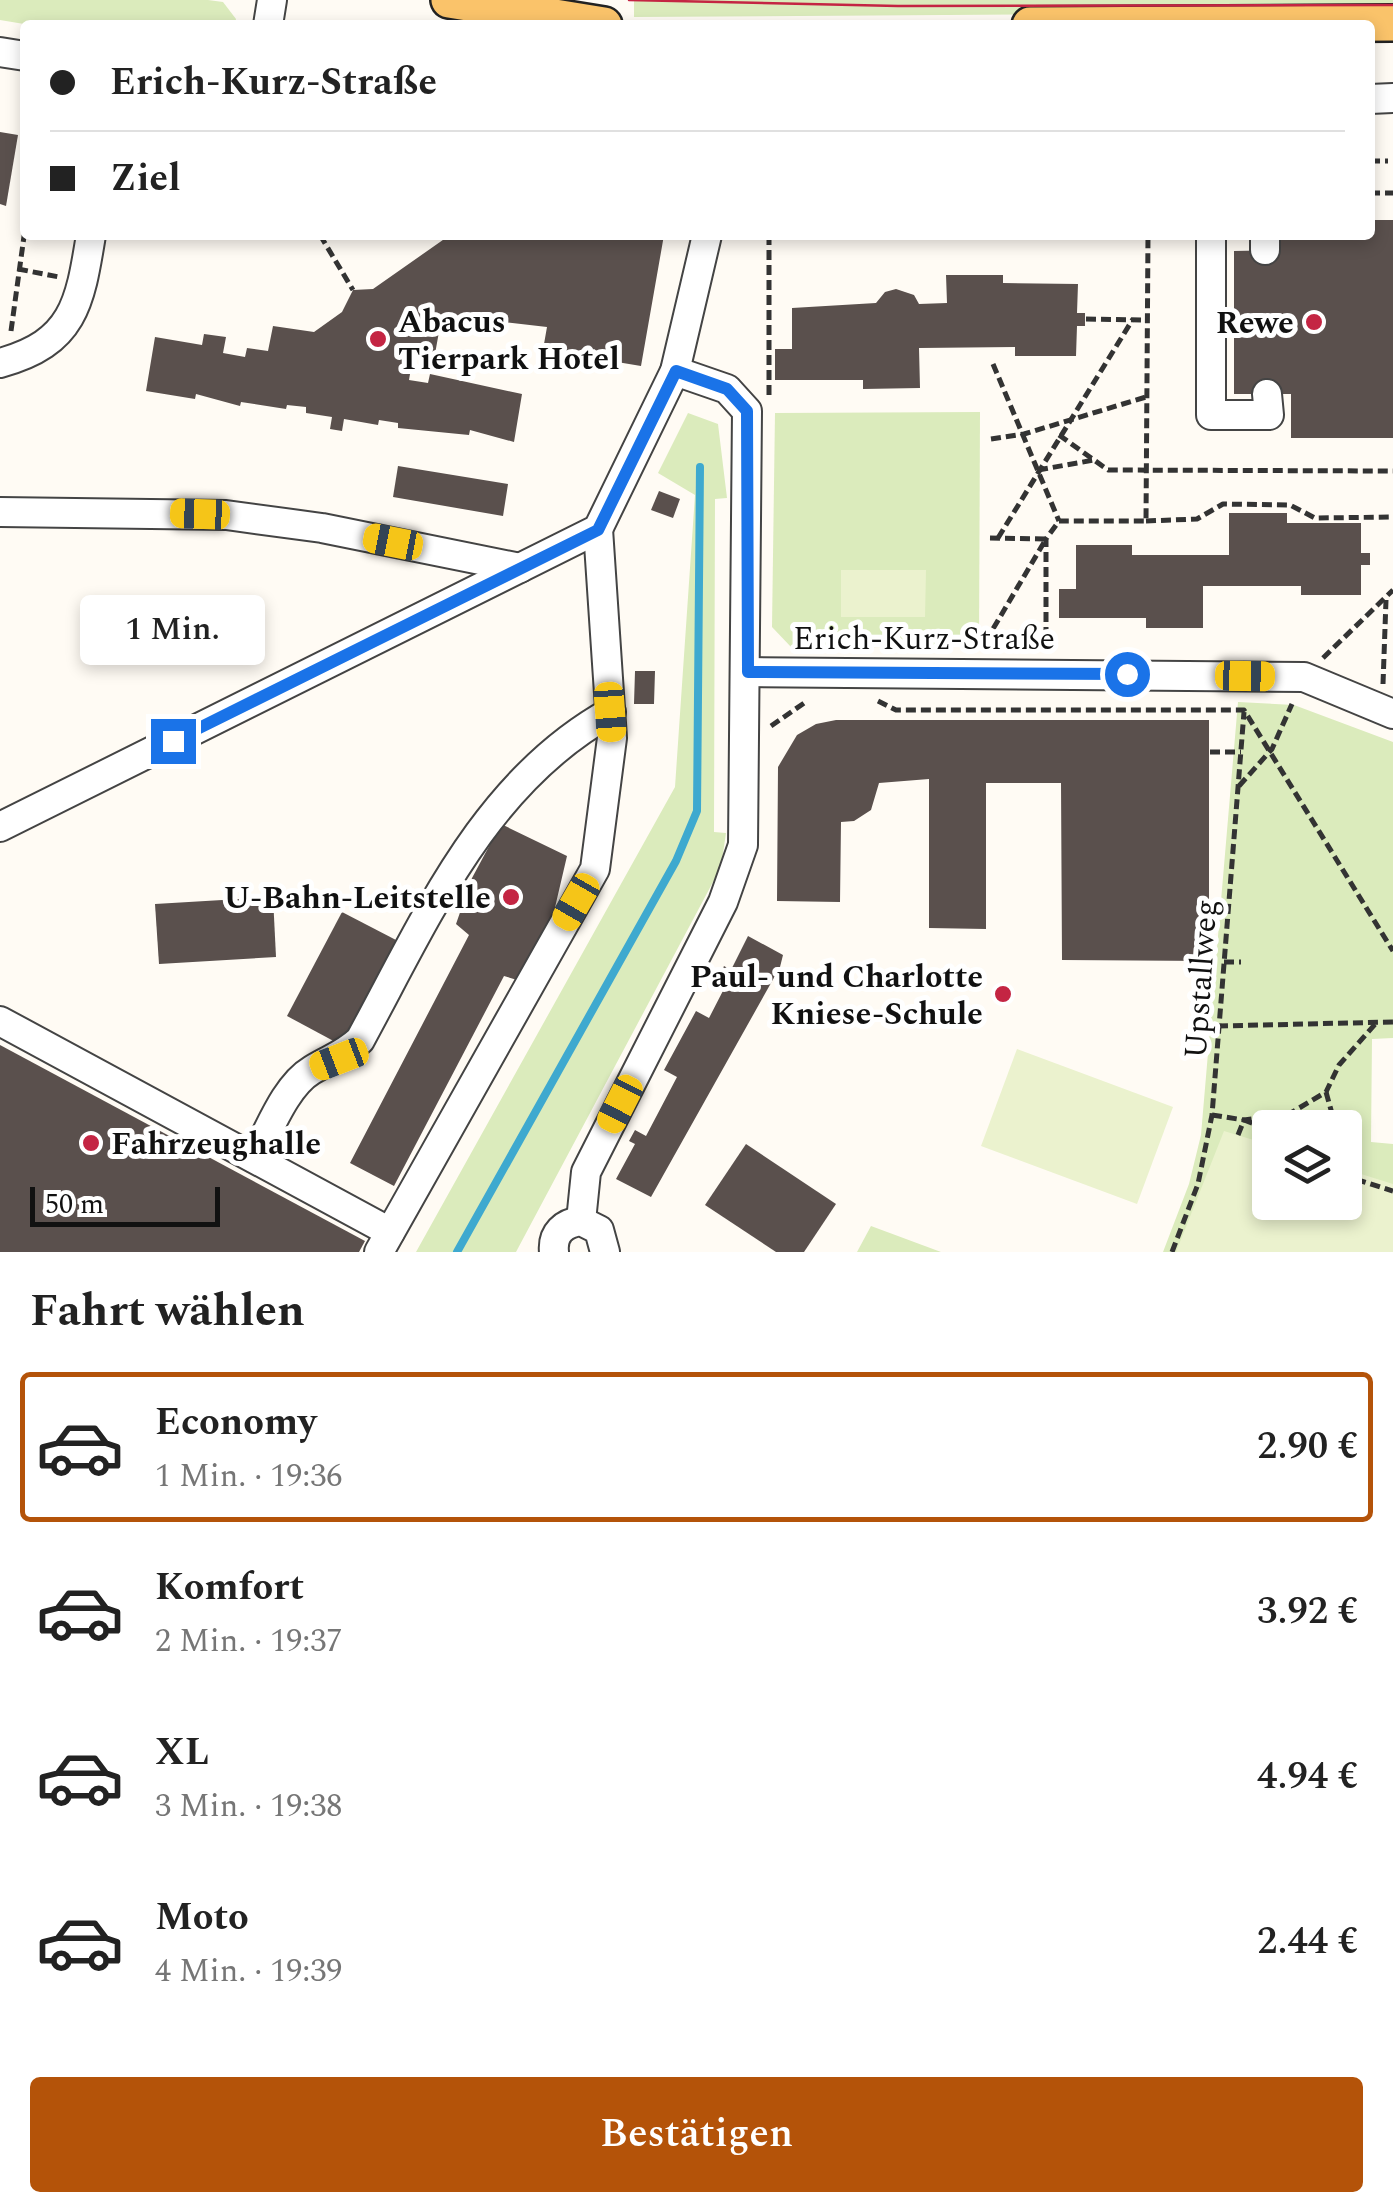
<!DOCTYPE html>
<html lang="de">
<meta charset="utf-8">
<style>
body{margin:0;font-family:Spectral,serif;background:#f2f2f2;color:#222;height:100vh;display:flex;flex-direction:column;font-size:38px;white-space:nowrap}
*{box-sizing:border-box;margin:0}
p{font-size:32px;color:#767676}
.icon{flex:none;width:55px;height:55px;fill:none;stroke:currentColor;stroke-width:2;stroke-linecap:round;stroke-linejoin:round}
.map{position:relative;height:1252px;overflow:hidden}
.sheet{display:flex;flex-direction:column;background:#fff;flex:1}
.sheet>*{flex:none}
.hud{position:absolute;left:20px;top:20px;width:1355px;height:220px;border-radius:10px;box-shadow:0 5px 15px #0003;display:grid;align-content:center;height:220px;padding:0 30px;background:#fff}
.fabs{position:absolute;left:1252px;top:1110px;display:grid;gap:20px}
.fabs a{display:grid;place-items:center;width:110px;height:110px;border-radius:10px;background:#fff;box-shadow:0 5px 15px #0003;font-size:50px}
.scale{position:absolute;left:30px;bottom:25px;width:190px;box-sizing:border-box;padding-left:10px;border:5px solid #111;border-top:0;font-size:28px;line-height:35px;white-space:nowrap;color:#111;-webkit-text-stroke:8px #fff;paint-order:stroke}
.end{position:absolute;width:45px;height:45px;margin:-22px;border:12px solid #1a73e8;background:#fff;box-shadow:0 0 0 5px #fff}
.from{border-radius:50%}
.bubble{position:absolute;height:70px;border-radius:10px;background:#fff;box-shadow:0 5px 15px #0003;font-size:32px;font-weight:600;line-height:70px;text-align:center}
.car{position:absolute;width:30px;height:60px;margin:-30px -15px;border-radius:12px;box-shadow:0 0 8px 2px #0007;background:linear-gradient(#f5c518 24%,#345 0 40%,#f5c518 0 76%,#345 0 86%,#f5c518 0)}
.hud b{display:flex;align-items:center;gap:35px;height:95px;font-size:38px}
.hud b+b{border-top:2px solid #e0e0e0}
.hud i{width:25px;height:25px;background:#222}
ul{padding:0;list-style:none}
li{display:flex;align-items:center;gap:30px;height:150px;margin:0 20px 15px;padding:0 10px;border:5px solid transparent;border-radius:10px}
li div{flex:1}
li b{display:block;font-size:38px}
li em{font-style:normal;font-weight:600}
li.selected{border-color:#b45309}
li>.icon{width:90px;height:90px;stroke-width:1.5}
h2{padding:0 30px;font-size:45px;line-height:120px}
.cta{display:flex;gap:20px;margin-top:auto;padding:20px 30px}
.cta a{flex:1;height:115px;border-radius:10px;background:#b45309;color:#fff;font-size:40px;font-weight:600;line-height:115px;text-align:center}
.map>svg:first-child{display:block}
</style>
<div class="map">
<svg width="1393" height="1252" viewBox="0 0 1393 1252">
<rect width="100%" height="100%" fill="#fffbf4"/>
<!-- green -->
<g fill="#dbebbc" fill-rule="evenodd">
<path d="M0 0H208L223 2 236 19 235 25H30L0 20Z"/>
<path d="M634 0H1393V12L634 17Z"/>
<path d="M980 412 979 646 792 648 772 627 775 413Z"/>
<path d="M688 413 718 424 727 498 715 499 714 832 726 833 721 867 516 1252H416L675 787 695 495 658 473Z"/>
<path d="M1238 702 1294 705 1393 742V1038L1372 1039 1371 1142 1393 1144V1252H1163L1189 1184 1201 1135ZM1270 1128H1345V1202H1270Z"/>
<path d="M871 1226 941 1252H857Z"/>
</g>
<!-- pitch -->
<g fill="#ebf2ce">
<path d="M841 570H926L925 617H841Z"/>
<path d="M1017 1049 1173 1107 1137 1204 981 1146Z"/>
<path d="M1224 1131 1270 1145V1202H1345V1169L1393 1184V1252H1176Z"/>
</g>
<g fill="none" stroke-linecap="round" stroke-linejoin="round">
<!-- stream -->
<path stroke="#3ea9cf" stroke-width="8" d="M457 1252 676 861 697 811 700 467"/>
</g>
<!-- building -->
<g fill="#5a504d">
<path d="M0 132 18 135 6 206 0 204Z"/>
<path d="M1370 220H1393V438H1291V394H1234V251L1278 250V235H1370Z"/>
<path d="M450 235H664L641 366 593 358 591 369 541 361 547 327 442 315 435 354 414 350 409 380 428 383 430 374 522 394 514 442 470 430 469 435 398 428V423L379 420 378 425 344 419 342 431 330 429 332 417 306 413V407L287 405 286 409 241 402 240 406 196 394 195 399 146 391 155 337 202 345 204 334 226 337 223 353 245 357 247 348 268 351 273 326 314 332 342 312 353 290 373 289Z"/>
<path d="M946 275H1003V283L1078 284 1077 313H1085V326H1077L1076 356H1015V347L919 348 920 388 863 389V380H775V349H792V308L876 303 885 292 896 289 914 295 919 304 947 303Z"/>
<path d="M398 466 508 484 503 516 393 497Z"/>
<path d="M659 491 680 499 673 518 651 510Z"/>
<path d="M1229 513H1287V523H1361V553H1370V565H1361V595H1301V586H1203V628H1146V618H1059V589H1076V545H1132V555H1229Z"/>
<path d="M635 671H655L654 704H634Z"/>
<path d="M836 720H1209V961L1062 960 1061 783H986V929L929 928V779L879 783 871 810 854 821 841 822 840 902 777 901 778 767 797 735 816 724Z"/>
<path d="M501 824 567 856 553 916 517 980 504 976 394 1186 350 1163 469 935 456 924 472 878Z"/>
<path d="M273 897 276 957 159 964 155 904Z"/>
<path d="M342 912 396 940 341 1045 287 1016Z"/>
<path d="M748 936 783 955 780 967 651 1197 616 1179 635 1144 629 1141 635 1130 646 1136 677 1077 664 1070 696 1011 709 1018 727 983 718 978 724 966 731 970Z"/>
<path d="M0 1045 365 1241 359 1252H0Z"/>
<path d="M746 1144 836 1204 804 1252H776L705 1205Z"/>
</g>
<g fill="none" stroke-linecap="round" stroke-linejoin="round">
<defs>
<g id="minor">
<path d="M268 25 272 0"/>
<path d="M0 52 25 56"/>
<path d="M1370 99 1393 98"/>
<path d="M1211 235V415H1269L1267 394"/>
<path d="M1265 235V250"/>
<path d="M0 363C74 343 80 303 91 235"/>
<path d="M0 512 226 515 322 528 520 568"/>
<path d="M748 672 1304 677 1393 714"/>
<path d="M0 827 598 529 675 371 707 235"/>
<path d="M0 1021 390 1232"/>
<path d="M254 1158C269 1131 285 1086 312 1070 330 1059 344 1055 360 1040 426 919 484 782 611 712"/>
<path d="M581 1221 586 1172 723 902 743 845 747 411 727 389 675 371"/>
<path d="M379 1252 595 869 612 738 598 529"/>
<path d="M554 1252C552 1233 564 1223 581 1221L599 1230 605 1252"/>
</g>
<g id="major">
<path d="M449 0 604 25"/>
<path d="M1030 25 1393 23"/>
</g>
</defs>
<!-- minor casing -->
<use href="#minor" stroke="#444" stroke-width="32"/>
<!-- major casing -->
<use href="#major" stroke="#222" stroke-width="40"/>
<!-- path -->
<g stroke="#333" stroke-width="5" stroke-dasharray="10 5" stroke-linecap="butt">
<path d="M1370 161H1388"/>
<path d="M1370 193H1393"/>
<path d="M320 235 353 290"/>
<path d="M769 235V396"/>
<path d="M18 269 59 277"/>
<path d="M1086 319 1147 320"/>
<path d="M11 331 25 229"/>
<path d="M993 364 1059 521"/>
<path d="M1059 435 1108 470 1393 471"/>
<path d="M991 439 1024 434 1146 397"/>
<path d="M1038 470 1094 460"/>
<path d="M1146 521 1197 519 1223 504 1290 505 1315 518 1393 517"/>
<path d="M990 538 1046 539 990 634"/>
<path d="M998 538 1133 319"/>
<path d="M1046 652V539L1059 521H1146L1148 235"/>
<path d="M1323 658 1393 590"/>
<path d="M1383 684 1386 600"/>
<path d="M878 701 896 710H1244L1393 951"/>
<path d="M771 726 807 701"/>
<path d="M1210 752H1241"/>
<path d="M1239 786 1272 749 1292 704"/>
<path d="M1224 962H1241"/>
<path d="M1218 1026 1393 1022"/>
<path d="M1326 1092 1336 1128"/>
<path d="M1212 1115 1244 1120 1289 1114 1326 1092 1339 1065 1377 1022"/>
<path d="M1238 1135 1244 1120 1270 1130"/>
<path d="M1345 1160V1161"/>
<path d="M1345 1169 1358 1180 1393 1191"/>
<path d="M1172 1252 1198 1184 1212 1115 1244 712"/>
</g>
<!-- minor -->
<use href="#minor" stroke="#fff" stroke-width="28"/>
<!-- major -->
<use href="#major" stroke="#fac36a" stroke-width="35"/>
<!-- tram -->
<path stroke="#c42543" stroke-width="2.5" d="M629 0 898 6 1393 5"/>
</g>
<g fill="none" stroke-linecap="round" stroke-linejoin="round">
<!-- route -->
<path stroke="#1a73e8" stroke-width="12" d="M173 741 598 530 676 371 727 389 747 411 748 672 1127 674"/>
</g>
<!-- markers -->
<g fill="#c42543" stroke="#fff" stroke-width="4">
<circle cx="1314" cy="322" r="10"/>
<circle cx="378" cy="339" r="10"/>
<circle cx="511" cy="897" r="10"/>
<circle cx="1003" cy="994" r="10"/>
<circle cx="91" cy="1143" r="10"/>
</g>
<g text-anchor="middle" stroke-width="10" stroke-linejoin="round" paint-order="stroke">
<!-- poi labels -->
<g font-size="32" font-weight="bold" fill="#111" stroke="#fff" text-anchor="end">
<text x="398" y="332" text-anchor="start">Abacus<tspan x="398" dy="37">Tierpark Hotel</tspan></text>
<text x="1294" y="333">Rewe</text>
<text x="491" y="908">U-Bahn-Leitstelle</text>
<text x="983" y="987">Paul- und Charlotte<tspan x="983" dy="37">Kniese-Schule</tspan></text>
<text x="111" y="1154" text-anchor="start">Fahrzeughalle</text>
</g>
<!-- street labels -->
<g font-size="32" fill="#111" stroke="#fff">
<text x="924" y="649">Erich-Kurz-Straße</text>
<text transform="translate(1200 979) rotate(-86)" y="11">Upstallweg</text>
</g>
</g>
</svg>
<div class="fabs">
<a><svg class="icon" aria-label="layers" viewBox="0 0 24 24"><path d="M12 4l9 5-9 5-9-5zM3 14l9 5 9-5"/></svg></a>
</div>
<div class="scale">50 m</div>
<i class="end from" style="left:1127px;top:674px"></i>
<i class="end" style="left:173px;top:741px"></i>
<div class="bubble" style="left:80px;top:595px;width:185px">1 Min.</div>
<i class="car" style="left:200px;top:514px;rotate:272deg"></i>
<i class="car" style="left:393px;top:542px;rotate:281deg"></i>
<i class="car" style="left:1245px;top:676px;rotate:91deg"></i>
<i class="car" style="left:610px;top:712px;rotate:176deg"></i>
<i class="car" style="left:576px;top:902px;rotate:210deg"></i>
<i class="car" style="left:339px;top:1059px;rotate:249deg"></i>
<i class="car" style="left:620px;top:1104px;rotate:207deg"></i>
<div class="hud">
<b><i class="from"></i>Erich-Kurz-Straße</b>
<b><i></i>Ziel</b>
</div>
</div>
<section class="sheet">
<h2>Fahrt wählen</h2>
<ul>
<li class="selected"><svg class="icon" aria-label="car" viewBox="0 0 24 24"><path d="M5 17H2v-5l4-1 3-4h7l3 4 3 1v5h-3M9 17h6M6 11h13"/><circle cx="7" cy="17" r="2"/><circle cx="17" cy="17" r="2"/></svg><div><b>Economy</b><p>1 Min. · 19:36</p></div><em>2.90 €</em></li>
<li><svg class="icon" aria-label="car" viewBox="0 0 24 24"><path d="M5 17H2v-5l4-1 3-4h7l3 4 3 1v5h-3M9 17h6M6 11h13"/><circle cx="7" cy="17" r="2"/><circle cx="17" cy="17" r="2"/></svg><div><b>Komfort</b><p>2 Min. · 19:37</p></div><em>3.92 €</em></li>
<li><svg class="icon" aria-label="car" viewBox="0 0 24 24"><path d="M5 17H2v-5l4-1 3-4h7l3 4 3 1v5h-3M9 17h6M6 11h13"/><circle cx="7" cy="17" r="2"/><circle cx="17" cy="17" r="2"/></svg><div><b>XL</b><p>3 Min. · 19:38</p></div><em>4.94 €</em></li>
<li><svg class="icon" aria-label="car" viewBox="0 0 24 24"><path d="M5 17H2v-5l4-1 3-4h7l3 4 3 1v5h-3M9 17h6M6 11h13"/><circle cx="7" cy="17" r="2"/><circle cx="17" cy="17" r="2"/></svg><div><b>Moto</b><p>4 Min. · 19:39</p></div><em>2.44 €</em></li>
</ul>
<div class="cta"><a>Bestätigen</a></div>
</section>
